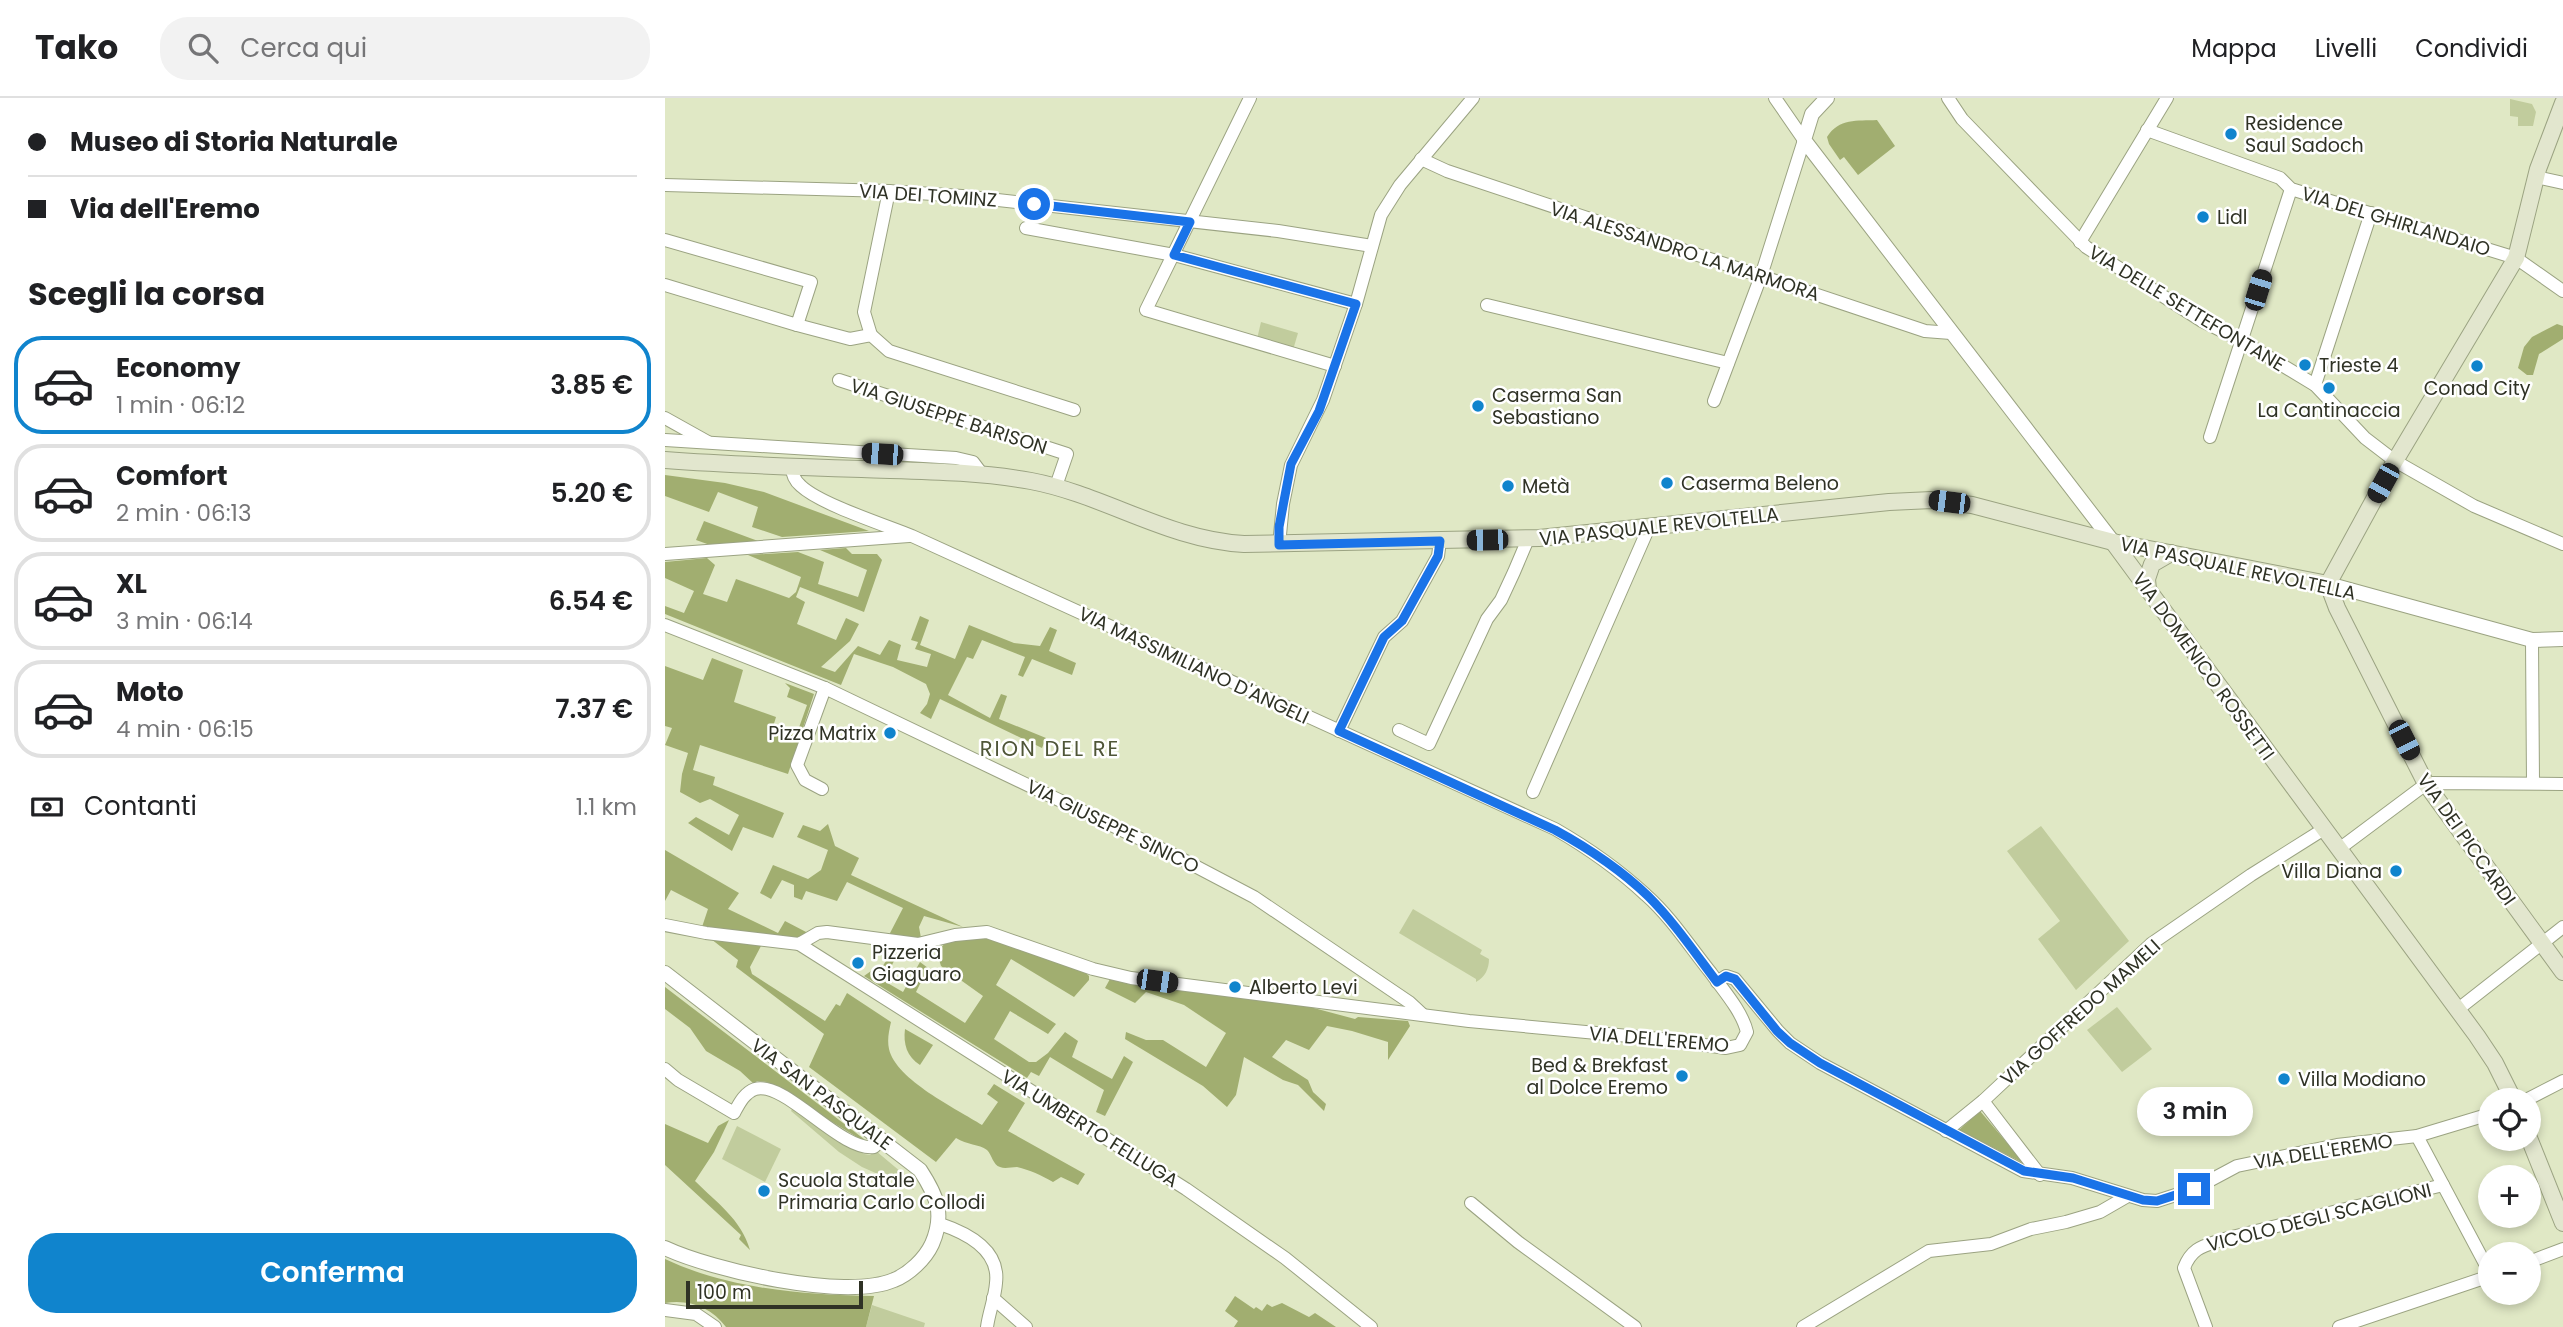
<!DOCTYPE html>
<html lang="it">
<meta charset="utf-8">
<style>
body{margin:0;font-family:Poppins,sans-serif;background:#f2f2f2;color:#202124;height:100vh;display:flex;flex-direction:column;font-size:26px;white-space:nowrap}
*{box-sizing:border-box;margin:0}
p{font-size:23px;color:#757577}
.icon{flex:none;width:38px;height:38px;fill:none;stroke:currentColor;stroke-width:2;stroke-linecap:round;stroke-linejoin:round}
.map{position:relative;flex:1;overflow:hidden}
.panel{display:flex;flex-direction:column;background:#fff;width:665px}
.panel>*{flex:none}
.top-card{display:grid;align-content:center;height:154px;padding:0 28px;background:#fff}
.controls{position:absolute;left:1813px;top:990px;display:grid;gap:14px}
.controls a{display:grid;place-items:center;width:63px;height:63px;border-radius:50%;background:#fff;box-shadow:0 4px 10px #0003;font-size:35px}
.scale{position:absolute;left:21px;bottom:18px;width:177px;box-sizing:border-box;padding-left:7px;border:4px solid #2f3225;border-top:0;font-size:19px;line-height:24px;white-space:nowrap;color:#2f3225;-webkit-text-stroke:5px #fff;paint-order:stroke}
.end{position:absolute;width:32px;height:32px;margin:-16px;border:9px solid #1a73e8;background:#fff;box-shadow:0 0 0 4px #fff}
.from{border-radius:50%}
.bubble{position:absolute;height:49px;border-radius:24px;background:#fff;box-shadow:0 4px 10px #0003;font-size:23px;font-weight:600;line-height:49px;text-align:center}
.car{position:absolute;width:21px;height:42px;margin:-21px -10px;border-radius:9px;box-shadow:0 0 5px 2px #0007;background:linear-gradient(#222 24%,#8ab4d8 0 40%,#222 0 76%,#8ab4d8 0 86%,#222 0)}
.top-card b{display:flex;align-items:center;gap:24px;height:66px;font-size:26px}
.top-card b+b{border-top:2px solid #e0e0e0}
.top-card i{width:18px;height:18px;background:#202124}
ul{padding:0;list-style:none}
li{display:flex;align-items:center;gap:21px;height:98px;margin:0 14px 10px;padding:0 14px;border:4px solid #e0e0e0;border-radius:28px}
li div{flex:1}
li b{display:block;font-size:26px}
li em{font-style:normal;font-weight:600}
li.active{border-color:#1084cd}
li>.icon{width:63px;height:63px;stroke-width:1.5}
h2{padding:0 28px;font-size:32px;line-height:84px}
.pay{display:flex;align-items:center;gap:18px;height:77px;padding:0 28px;font-size:26px}
.pay p{margin-inline-start:auto}
.cta{display:flex;gap:14px;margin-top:auto;padding:14px 28px}
.cta a{flex:1;height:80px;border-radius:28px;background:#1084cd;color:#fff;font-size:28px;font-weight:600;line-height:80px;text-align:center}
header{display:flex;align-items:center;gap:42px;box-sizing:border-box;height:98px;padding:0 35px;background:#fff;border-bottom:2px solid #e0e0e0}
header strong{font-size:33px}
nav{display:flex;gap:38px;margin-inline-start:auto;font-size:24px}
.search{width:490px;height:63px;background:#f2f2f2;display:flex;align-items:center;gap:18px;box-sizing:border-box;padding:0 24px;border-radius:28px;color:#757577;font-size:26px}
main{display:flex;flex:1;min-height:0}
.map>svg:first-child{display:block}
</style>
<header>
<strong>Tako</strong>
<div class="search"><svg class="icon" aria-label="search" viewBox="0 0 24 24"><circle cx="10" cy="10" r="6"/><path d="M15 15l6 6"/></svg>Cerca qui</div>
<nav><a>Mappa</a><a>Livelli</a><a>Condividi</a></nav>
</header>
<main>
<section class="panel">
<div class="top-card">
<b><i class="from"></i>Museo di Storia Naturale</b>
<b><i></i>Via dell'Eremo</b>
</div>
<h2>Scegli la corsa</h2>
<ul>
<li class="active"><svg class="icon" aria-label="car" viewBox="0 0 24 24"><path d="M5 17H2v-5l4-1 3-4h7l3 4 3 1v5h-3M9 17h6M6 11h13"/><circle cx="7" cy="17" r="2"/><circle cx="17" cy="17" r="2"/></svg><div><b>Economy</b><p>1 min · 06:12</p></div><em>3.85 €</em></li>
<li><svg class="icon" aria-label="car" viewBox="0 0 24 24"><path d="M5 17H2v-5l4-1 3-4h7l3 4 3 1v5h-3M9 17h6M6 11h13"/><circle cx="7" cy="17" r="2"/><circle cx="17" cy="17" r="2"/></svg><div><b>Comfort</b><p>2 min · 06:13</p></div><em>5.20 €</em></li>
<li><svg class="icon" aria-label="car" viewBox="0 0 24 24"><path d="M5 17H2v-5l4-1 3-4h7l3 4 3 1v5h-3M9 17h6M6 11h13"/><circle cx="7" cy="17" r="2"/><circle cx="17" cy="17" r="2"/></svg><div><b>XL</b><p>3 min · 06:14</p></div><em>6.54 €</em></li>
<li><svg class="icon" aria-label="car" viewBox="0 0 24 24"><path d="M5 17H2v-5l4-1 3-4h7l3 4 3 1v5h-3M9 17h6M6 11h13"/><circle cx="7" cy="17" r="2"/><circle cx="17" cy="17" r="2"/></svg><div><b>Moto</b><p>4 min · 06:15</p></div><em>7.37 €</em></li>
</ul>
<div class="pay"><svg class="icon" aria-label="cash" viewBox="0 0 24 24"><path d="M3 7h18v10H3z"/><circle cx="12" cy="12" r="2"/></svg>Contanti<p>1.1 km</p></div>
<div class="cta"><a>Conferma</a></div>
</section>
<div class="map">
<svg width="1898" height="1229" viewBox="0 0 1898 1229">
<rect width="100%" height="100%" fill="#e0e8c5"/>
<!-- green -->
<g fill="#c1cc9d">
<path d="M1845 1 1867 6 1871 14 1868 28H1853V19L1845 18Z"/>
<path d="M596 224 633 235 628 252 592 241Z"/>
<path d="M1376 728 1464 843 1411 892 1373 841 1395 823 1342 753Z"/>
<path d="M748 811 817 852 815 856 824 861C824 871 820 879 811 884V881L734 835Z"/>
<path d="M1452 909 1487 951 1457 974 1422 932Z"/>
<path d="M127 1011 199 1056 205 1057 211 1053 236 1074 249 1092 197 1069 174 1054 126 1013Z"/>
<path d="M72 1028 116 1051 100 1084 57 1061Z"/>
<path d="M207 1207 260 1225 259 1229H201Z"/>
</g>
<!-- forest -->
<g fill="#a1ae70">
<path d="M1212 22 1230 48 1193 77 1179 59 1175 62 1164 46 1162 39C1174 20 1192 23 1212 22Z"/>
<path d="M1892 226 1898 228V241L1874 256 1868 277H1862L1853 270 1859 249 1867 239Z"/>
<path d="M0 377 60 385 99 394 204 433 117 439 87 429 93 409 53 394 44 414 0 398Z"/>
<path d="M39 423 93 443 45 447 31 442Z"/>
<path d="M181 450 187 456H212L217 462 199 514 135 489 131 499 140 504 132 526 171 542 181 520 194 526 185 543 156 569 170 574 193 548 215 557 224 542 236 547 232 562 262 569 266 556 250 551 253 544 246 542 255 518 264 522 255 547 290 561 304 527 349 545 375 548 385 529 392 532 384 553 411 565 407 577 367 561 358 579 353 577 360 559 317 542 308 561 302 559 283 597 325 620 336 596 342 598 334 621 381 640 377 650 275 601 266 621 255 615 262 606 265 596 261 586 228 569 189 556 176 587 0 516V508L19 515 29 493 0 480V464L42 460 50 467 38 496 62 504 71 481 124 500 131 494 136 479 83 457 133 454 159 464 153 486 193 499 202 472 155 452Z"/>
<path d="M47 560 78 572 69 604 111 619 108 629 131 638 142 607 122 599 125 590 120 585 149 596 123 676 35 647 28 672 50 679 48 687 119 715 108 740 78 729 67 753 23 725 31 719 64 737 74 717 45 701 35 705 15 694 17 676 23 655 0 647 7 630 0 628V568L38 582Z"/>
<path d="M163 726 170 748 194 760 186 777 298 829 259 818 254 829 256 840 224 837 238 810 182 784 172 803 141 793 137 802 129 799V787L117 782 106 801 95 795 108 767 143 781 156 772 163 752 132 739 138 727 155 733Z"/>
<path d="M0 752 74 795 63 811 113 835 120 823 143 835 130 841 37 829 43 811 6 792 0 803Z"/>
<path d="M314 838 419 873 424 878V882L409 899 346 861 331 887 391 926 383 936 345 913 329 941 364 964H371L383 955 400 934 413 943 407 959 447 981 459 958 468 964 440 1018 431 1014 439 992 385 959 374 978 366 974 362 980 199 878 206 873 212 877 221 863H229L219 883 238 894 255 864 263 870 251 894 300 925 318 898 276 868 272 855 280 845Z"/>
<path d="M46 841 96 848 85 869 87 876 160 923 171 906 175 908 182 895 226 924C224 933 222 942 224 951 231 982 292 1011 317 1027L333 1004 322 996 329 986 360 1005 343 1033 420 1076 413 1087 396 1079 388 1084C376 1077 365 1072 352 1069 346 1069 340 1071 335 1069 328 1067 327 1057 322 1052 314 1046 302 1047 291 1040L271 1064 144 969 159 936 71 869 73 862Z"/>
<path d="M445 881 645 909 690 921 693 919 743 923 745 928 723 962V944L687 933 662 928 644 952 621 942 607 959 643 982 648 994 661 1006 659 1013 633 987 618 982 579 959 571 997 562 1009 538 988 460 941 461 934 481 942H498L541 969 561 935 519 907 481 894 470 905 440 890Z"/>
<path d="M0 889 199 1041H195L102 984 92 983 89 986 75 973 41 953 25 930 0 911Z"/>
<path d="M240 931 268 947 255 967C242 959 238 946 240 931Z"/>
<path d="M1315 1013 1360 1066 1294 1032Z"/>
<path d="M64 1022 49 1054 30 1083C52 1105 76 1121 85 1152L74 1141 76 1137 0 1067V1026L43 1045 53 1028Z"/>
<path d="M0 1161C63 1191 140 1197 209 1198L201 1229H61C46 1209 24 1201 0 1205Z"/>
<path d="M570 1198 589 1211 591 1209 597 1213 602 1206 607 1209 617 1205 644 1219 650 1215 671 1229H569L573 1223 560 1213Z"/>
</g>
<g fill="none" stroke-linecap="round" stroke-linejoin="round">
<defs>
<g id="minor">
<path d="M585 0 481 212 670 268"/>
<path d="M1283 0 1297 21 1421 149 1537 223 1577 243 1650 287 1700 340 1730 363 1809 408 1898 446"/>
<path d="M1482 32 1615 80 1626 91 1851 160 1898 193"/>
<path d="M756 61 782 73 1260 233 1286 235"/>
<path d="M1871 79 1898 85"/>
<path d="M0 87 224 93 297 98 613 133 707 148"/>
<path d="M361 130 509 157 691 206"/>
<path d="M0 142 146 184 132 227 0 187"/>
<path d="M1415 144 1502 0"/>
<path d="M822 207 1063 265"/>
<path d="M132 227 185 241 206 237 224 253 409 312"/>
<path d="M206 237 199 214 224 93"/>
<path d="M174 282 402 356 391 388"/>
<path d="M1650 287 1706 115"/>
<path d="M1049 303 1096 178 1139 42 1110 0"/>
<path d="M0 320 43 344"/>
<path d="M1545 339 1626 91"/>
<path d="M0 342 291 360 308 364 317 376"/>
<path d="M614 447 618 406 626 367 658 302 691 206 716 117 735 87 808 0"/>
<path d="M0 456 244 438"/>
<path d="M0 527 160 590 511 758 589 799 744 904 758 917"/>
<path d="M1867 542 1868 685"/>
<path d="M734 632 764 646 822 521 836 502 849 474 863 441"/>
<path d="M674 633 719 539 737 523 773 458 775 443"/>
<path d="M157 691 140 682 132 667 160 590"/>
<path d="M868 694 984 429"/>
<path d="M1674 751 1761 686 1766 685 1898 686"/>
<path d="M0 827 41 835 134 846 153 835 162 834 253 846 290 837 322 834 428 871 466 880 804 923 996 941 1061 950 1075 947 1082 934C1077 913 1058 892 1046 875 1025 849 1006 819 981 797 953 771 923 750 890 731L247 438C220 427 155 406 136 388 130 383 127 377 127 369"/>
<path d="M134 846 521 1091 620 1160 706 1229"/>
<path d="M1052 884 1061 878 1070 881 1113 933 1125 945 1155 965 1358 1073 1407 1080 1478 1102 1492 1103 1529 1091 1572 1068 1672 1047 1752 1038 1825 1016"/>
<path d="M1792 912 1898 829"/>
<path d="M0 971 13 982 69 1015C74 1006 79 995 90 991 120 982 176 1054 209 1049L217 1041"/>
<path d="M1318 1003 1375 1077"/>
<path d="M1859 1003 1898 983"/>
<path d="M1281 1033 1318 1003 1486 846 1586 777 1659 731"/>
<path d="M1752 1038 1825 1175"/>
<path d="M806 1105 853 1144 970 1229"/>
<path d="M275 1126C302 1135 335 1152 331 1185 330 1200 324 1214 322 1229"/>
<path d="M1864 1164 1898 1151"/>
<path d="M328 1200 361 1229"/>
<path d="M0 1212 31 1216 50 1229"/>
<path d="M1138 1229 1264 1153 1326 1146 1366 1131 1401 1124 1435 1114 1461 1099"/>
<path d="M1541 1229 1519 1170C1527 1149 1539 1148 1559 1141L1778 1087"/>
<path d="M1674 1229 1825 1178"/>
</g>
<g id="tertiary">
<path d="M1162 0 1147 16 1139 42 1448 444"/>
<path d="M1663 486 1867 542 1898 541"/>
<path d="M0 875 255 1072C272 1098 280 1116 267 1146 260 1161 244 1176 229 1182 180 1203 47 1172 0 1150"/>
</g>
<g id="secondary">
<path d="M0 362C66 367 131 369 197 371 253 373 310 373 366 383 440 397 503 442 579 446L874 440 1224 404 1267 402 1307 407 1448 444 1663 486"/>
<path d="M1448 444 1812 938 1830 965 1849 1003"/>
<path d="M1663 486 1730 363 1851 160 1873 71 1898 5"/>
<path d="M1663 486 1672 510 1761 686 1898 874"/>
<path d="M1483 492 1482 481 1487 466 1506 455"/>
<path d="M1864 1040 1898 1125"/>
</g>
</defs>
<!-- minor casing -->
<use href="#minor" stroke="#9ba382" stroke-width="14"/>
<!-- tertiary casing -->
<use href="#tertiary" stroke="#9ba382" stroke-width="16"/>
<!-- secondary casing -->
<use href="#secondary" stroke="#9ba382" stroke-width="18"/>
<!-- minor -->
<use href="#minor" stroke="#fff" stroke-width="12"/>
<!-- tertiary -->
<use href="#tertiary" stroke="#fff" stroke-width="14"/>
<!-- secondary -->
<use href="#secondary" stroke="#e2e6ce" stroke-width="16"/>
</g>
<g fill="none" stroke-linecap="round" stroke-linejoin="round">
<!-- route -->
<path stroke="#1a73e8" stroke-width="9" d="M369 106 525 124 509 157 691 206 654 313 626 366 614 429V447L775 443 773 458 737 523 719 539 674 633 890 732C923 750 956 772 983 798 1009 824 1030 855 1052 884L1061 878 1070 881 1112 933 1125 945 1155 965 1359 1073 1408 1080 1478 1102 1492 1103 1529 1091"/>
</g>
<!-- markers -->
<g fill="#1084cd" stroke="#fff" stroke-width="2.5">
<circle cx="1566" cy="36" r="7"/>
<circle cx="1538" cy="119" r="7"/>
<circle cx="1640" cy="267" r="7"/>
<circle cx="1812" cy="268" r="7"/>
<circle cx="1664" cy="290" r="7"/>
<circle cx="813" cy="308" r="7"/>
<circle cx="1002" cy="385" r="7"/>
<circle cx="843" cy="388" r="7"/>
<circle cx="225" cy="635" r="7"/>
<circle cx="1731" cy="773" r="7"/>
<circle cx="193" cy="865" r="7"/>
<circle cx="570" cy="889" r="7"/>
<circle cx="1017" cy="978" r="7"/>
<circle cx="1619" cy="981" r="7"/>
<circle cx="99" cy="1093" r="7"/>
</g>
<g text-anchor="middle" stroke-width="5" stroke-linejoin="round" paint-order="stroke">
<!-- poi labels -->
<g font-size="19" fill="#2f3225" stroke="#fff" text-anchor="start">
<text x="1580" y="32">Residence<tspan x="1580" dy="22">Saul Sadoch</tspan></text>
<text x="1552" y="126">Lidl</text>
<text x="1654" y="274">Trieste 4</text>
<text x="1812" y="297" text-anchor="middle">Conad City</text>
<text x="827" y="304">Caserma San<tspan x="827" dy="22">Sebastiano</tspan></text>
<text x="1664" y="319" text-anchor="middle">La Cantinaccia</text>
<text x="1016" y="392">Caserma Beleno</text>
<text x="857" y="395">Metà</text>
<text x="211" y="642" text-anchor="end">Pizza Matrix</text>
<text x="1717" y="780" text-anchor="end">Villa Diana</text>
<text x="207" y="861">Pizzeria<tspan x="207" dy="22">Giaguaro</tspan></text>
<text x="584" y="896">Alberto Levi</text>
<text x="1003" y="974" text-anchor="end">Bed &amp; Brekfast<tspan x="1003" dy="22">al Dolce Eremo</tspan></text>
<text x="1633" y="988">Villa Modiano</text>
<text x="113" y="1089">Scuola Statale<tspan x="113" dy="22">Primaria Carlo Collodi</tspan></text>
</g>
<!-- street labels -->
<g font-size="19" fill="#2f3225" stroke="#fff">
<text transform="translate(263 97) rotate(4)" y="7">VIA DEI TOMINZ</text>
<text transform="translate(1731 123) rotate(17)" y="7">VIA DEL GHIRLANDAIO</text>
<text transform="translate(1020 153) rotate(18)" y="7">VIA ALESSANDRO LA MARMORA</text>
<text transform="translate(1522 210) rotate(31)" y="7">VIA DELLE SETTEFONTANE</text>
<text transform="translate(284 318) rotate(18)" y="7">VIA GIUSEPPE BARISON</text>
<text transform="translate(994 428) rotate(-6)" y="7">VIA PASQUALE REVOLTELLA</text>
<text transform="translate(1573 470) rotate(12)" y="7">VIA PASQUALE REVOLTELLA</text>
<text transform="translate(529 567) rotate(25)" y="7">VIA MASSIMILIANO D'ANGELI</text>
<text transform="translate(1539 568) rotate(54)" y="7">VIA DOMENICO ROSSETTI</text>
<text transform="translate(448 728) rotate(26)" y="7">VIA GIUSEPPE SINICO</text>
<text transform="translate(1802 741) rotate(55)" y="7">VIA DEI PICCARDI</text>
<text transform="translate(1415 914) rotate(-42)" y="7">VIA GOFFREDO MAMELI</text>
<text transform="translate(994 941) rotate(5)" y="7">VIA DELL'EREMO</text>
<text transform="translate(157 996) rotate(37)" y="7">VIA SAN PASQUALE</text>
<text transform="translate(425 1030) rotate(32)" y="7">VIA UMBERTO FELLUGA</text>
<text transform="translate(1658 1053) rotate(-9)" y="7">VIA DELL'EREMO</text>
<text transform="translate(1654 1119) rotate(-14)" y="7">VICOLO DEGLI SCAGLIONI</text>
</g>
<!-- neighbourhood labels -->
<g font-size="21" letter-spacing="2" fill="#4f5638" stroke="#fff">
<text x="385" y="658">RION DEL RE</text>
</g>
</g>
</svg>
<div class="controls">
<a><svg class="icon" aria-label="locate" viewBox="0 0 24 24"><circle cx="12" cy="12" r="6"/><path d="M12 2v4M12 18v4M2 12h4M18 12h4"/></svg></a>
<a>+</a>
<a>−</a>
</div>
<div class="scale">100 m</div>
<i class="end from" style="left:369px;top:106px"></i>
<i class="end" style="left:1529px;top:1091px"></i>
<div class="bubble" style="left:1472px;top:989px;width:116px">3 min</div>
<i class="car" style="left:1593px;top:192px;rotate:17deg"></i>
<i class="car" style="left:217px;top:356px;rotate:274deg"></i>
<i class="car" style="left:1718px;top:385px;rotate:209deg"></i>
<i class="car" style="left:1284px;top:404px;rotate:277deg"></i>
<i class="car" style="left:822px;top:442px;rotate:269deg"></i>
<i class="car" style="left:1739px;top:642px;rotate:153deg"></i>
<i class="car" style="left:492px;top:883px;rotate:98deg"></i>
</div>
</main>
